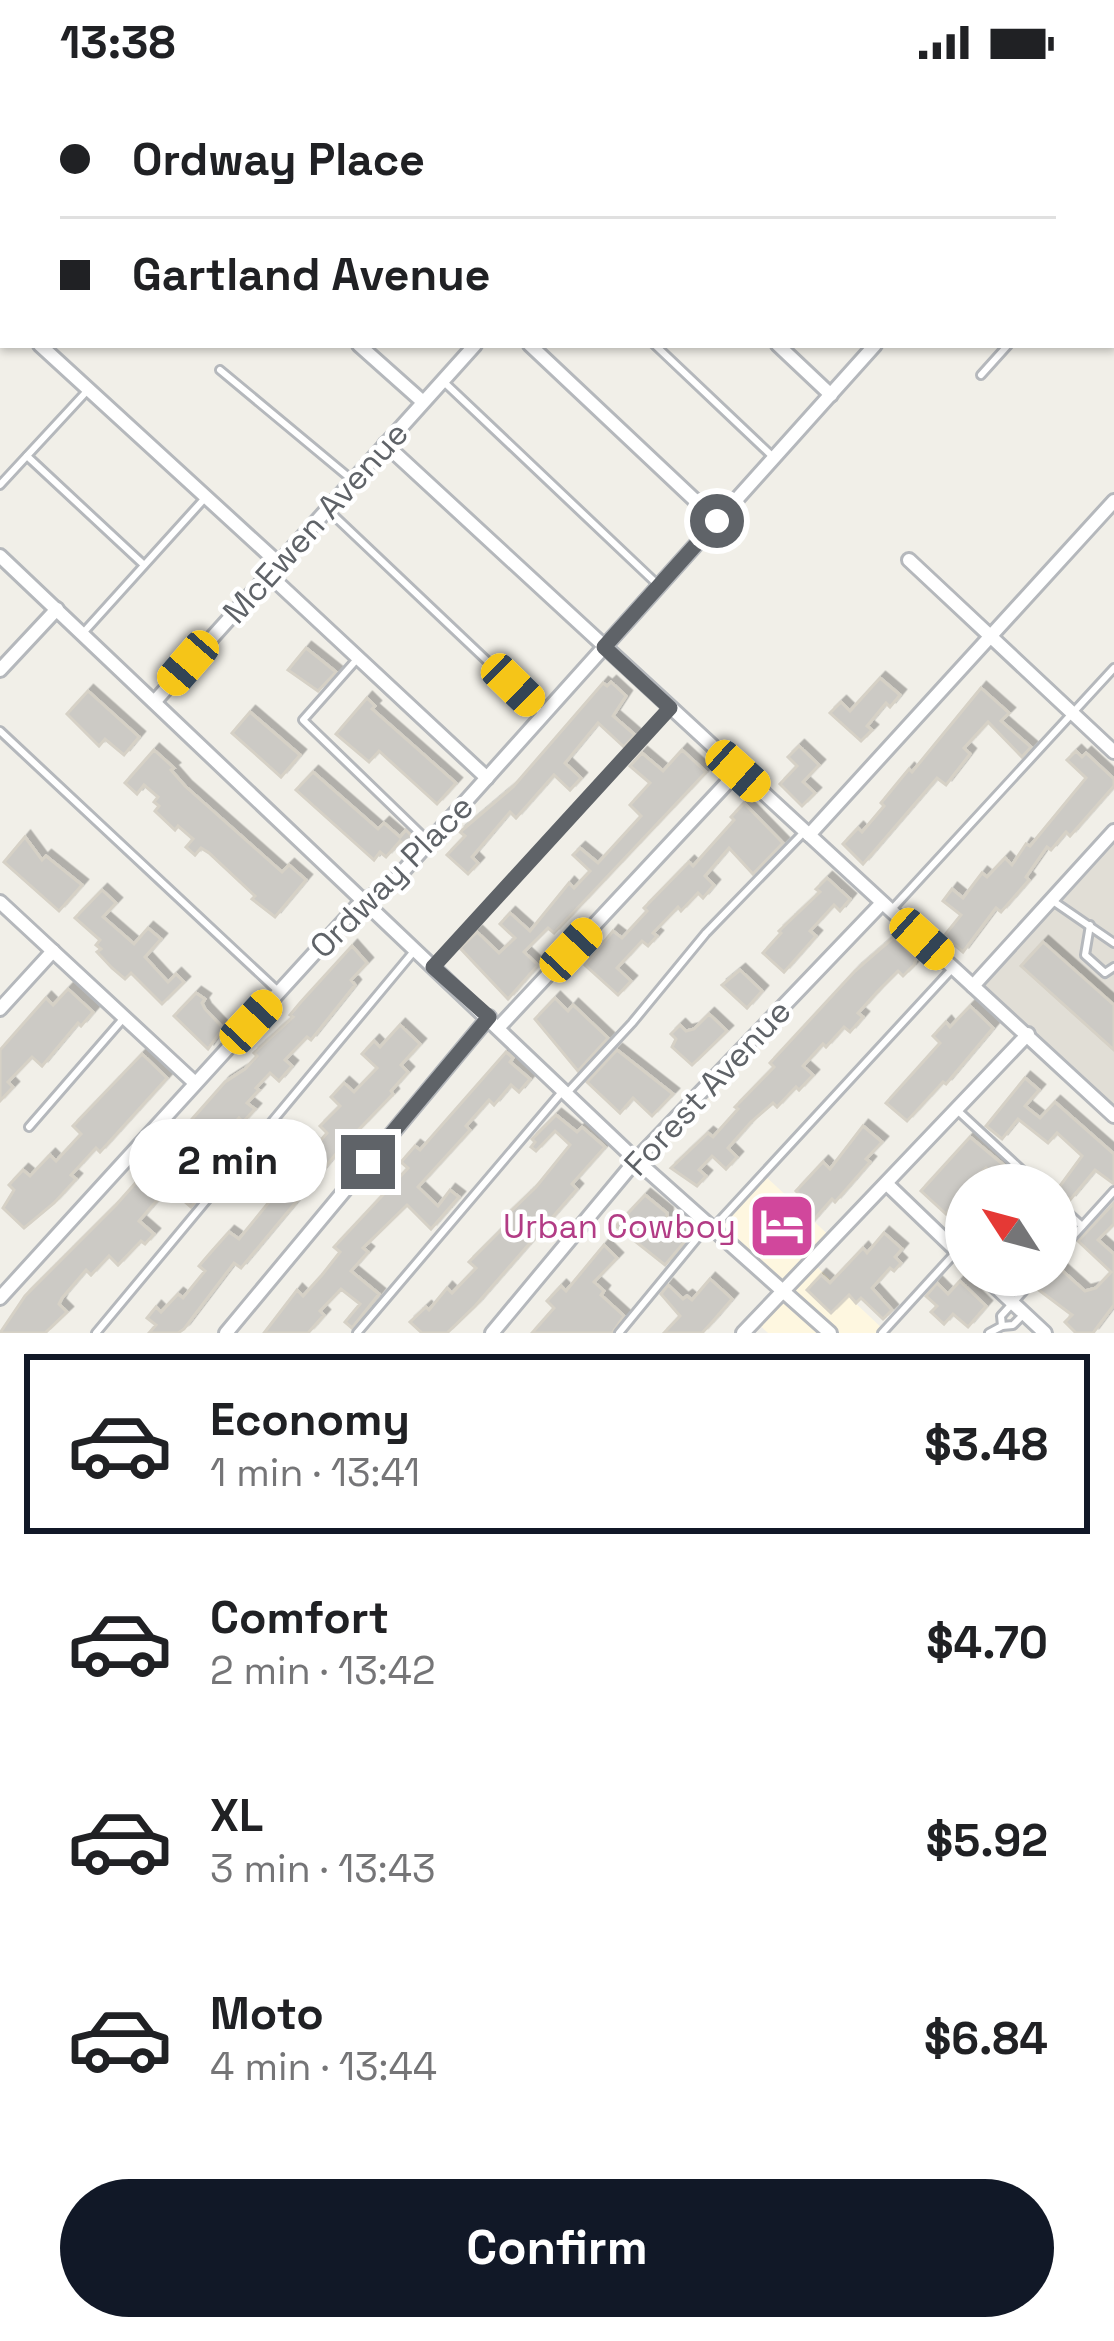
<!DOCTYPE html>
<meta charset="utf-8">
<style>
body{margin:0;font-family:"Space Grotesk",sans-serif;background:#f2f2f2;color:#202124;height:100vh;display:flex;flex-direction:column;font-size:45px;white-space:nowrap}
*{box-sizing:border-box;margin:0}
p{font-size:39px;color:#757577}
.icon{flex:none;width:66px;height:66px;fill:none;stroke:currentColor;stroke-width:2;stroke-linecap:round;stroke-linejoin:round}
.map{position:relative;height:1249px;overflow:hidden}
.panel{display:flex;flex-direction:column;background:#fff;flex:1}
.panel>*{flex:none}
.top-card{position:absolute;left:0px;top:0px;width:1116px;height:264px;box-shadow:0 3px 9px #0004;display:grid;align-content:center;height:264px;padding:0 60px;background:#fff}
.needle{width:78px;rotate:306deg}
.tools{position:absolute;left:945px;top:1080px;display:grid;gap:24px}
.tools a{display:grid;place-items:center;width:132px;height:132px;border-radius:50%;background:#fff;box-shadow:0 3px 9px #0004;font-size:60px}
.end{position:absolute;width:54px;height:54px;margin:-27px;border:15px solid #5f6368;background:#fff;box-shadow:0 0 0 6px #fff}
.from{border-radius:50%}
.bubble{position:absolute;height:84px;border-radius:42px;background:#fff;box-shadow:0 3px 9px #0004;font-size:39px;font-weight:700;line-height:84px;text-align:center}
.car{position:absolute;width:36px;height:72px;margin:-36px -18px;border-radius:15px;box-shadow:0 0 9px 3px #0007;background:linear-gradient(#f5c518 24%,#345 0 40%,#f5c518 0 76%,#345 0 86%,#f5c518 0)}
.top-card b{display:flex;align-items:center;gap:42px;height:114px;font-size:45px}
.top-card b+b{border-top:3px solid #e0e0e0}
.top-card i{width:30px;height:30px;background:#202124}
ul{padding:21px 0 0;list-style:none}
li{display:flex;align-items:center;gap:36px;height:180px;margin:0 24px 18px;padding:0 36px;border:6px solid transparent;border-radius:0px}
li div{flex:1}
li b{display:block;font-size:45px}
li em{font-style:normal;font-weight:700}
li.current{border-color:#111827}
li>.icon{width:108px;height:108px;stroke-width:1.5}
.action{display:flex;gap:24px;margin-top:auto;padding:24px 60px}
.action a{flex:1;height:138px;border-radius:72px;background:#111827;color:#fff;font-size:48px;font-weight:700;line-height:138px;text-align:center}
.status{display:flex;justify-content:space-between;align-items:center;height:84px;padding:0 60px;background:#fff;direction:ltr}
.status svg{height:33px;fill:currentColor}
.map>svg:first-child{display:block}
</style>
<div class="status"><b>13:38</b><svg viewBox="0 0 49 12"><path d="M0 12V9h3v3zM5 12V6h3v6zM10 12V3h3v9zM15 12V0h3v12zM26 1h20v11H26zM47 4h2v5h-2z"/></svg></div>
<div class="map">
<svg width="1114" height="1249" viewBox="0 0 1114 1249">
<defs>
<filter id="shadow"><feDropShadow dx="5.5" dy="-5.5" stdDeviation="0" flood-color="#0004"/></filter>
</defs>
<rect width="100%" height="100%" fill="#f1efe8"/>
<!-- commercial -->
<path fill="#fef7e0" d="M763 1090 834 1156 815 1181 884 1246 882 1249H768L755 1237 784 1208 713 1144Z"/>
<!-- education -->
<path fill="#e1ded6" d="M1114 747V1032L973 902Z"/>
<!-- building -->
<g fill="#cccac5" stroke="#d6d1c6" stroke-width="3" filter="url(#shadow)">
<path d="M306 564 336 588 318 607 288 586Z"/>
<path d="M880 594 900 611 890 623 886 619 867 642 872 646 861 657 830 629 841 618 850 627Z"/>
<path d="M611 598 626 612 613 632 635 651 624 663 598 639 565 679 581 694 570 706 554 691 516 734 510 728 472 773 478 779 468 790 447 771 465 752 460 748 513 703 603 599 607 602Z"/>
<path d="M981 604 1009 629 1001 637 1031 663 1022 673 988 638 964 664 970 670 946 701 937 694 863 780 843 760 858 744 862 748 884 722 881 719 899 697 909 685 912 688Z"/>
<path d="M88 607 139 653 124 671 105 655 99 662 67 630Z"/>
<path d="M367 614 375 622 372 625 456 699 437 720 379 667 369 678 336 650Z"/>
<path d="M250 628 300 671 281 693 232 649Z"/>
<path d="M799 662 819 681 803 698 815 709 802 722 780 700 797 682 788 673Z"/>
<path d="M154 666 174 684 171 686 185 702 282 788 289 781 306 796 275 833 252 815 255 812 209 769 201 764 195 771 186 763 193 755 178 742 175 746 155 727 159 722 154 718 158 713 144 701 137 710 125 699Z"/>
<path d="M682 666 706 688 554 849 548 844 524 868 538 881 508 915 460 864 477 848 499 869 515 854 500 840 510 829 530 847 569 799 574 804 590 787 573 771 580 764 598 779 641 732 630 721 650 699 630 682 642 669 663 687Z"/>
<path d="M1076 667 1082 673 1086 669 1114 695V702L1070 752 1066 748 1051 766 1047 763 1026 793 1029 796 1001 828 996 824 963 868 944 852 961 831 943 817 952 805 963 814 982 789 987 793 1005 774 1012 781 1026 760 1030 762 1086 694 1067 676Z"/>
<path d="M313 688 378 745 384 739 400 753 406 746 413 753 406 762 400 757 386 773 380 768 374 776 296 706Z"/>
<path d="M744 719 783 759 753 790 729 764 705 792 714 801 703 814 698 809 681 827 678 823 653 849 657 852 648 862 642 857 617 884 631 897 618 911 585 881 613 847 622 854 647 827 644 824 689 778 693 782 734 736 731 733Z"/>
<path d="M25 753 42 776 46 772 82 801 59 827 4 778Z"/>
<path d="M827 794 850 815 840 827 834 821 810 847 816 852 784 888 763 869 781 849 779 847 820 808 816 805Z"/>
<path d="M102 806 116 819 103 833 134 860 148 844 161 855 145 873 168 898 176 890 184 898 162 920 131 889 125 895 112 884 97 868 101 865 96 861 100 856 75 834Z"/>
<path d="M894 853 916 875 914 881 903 892 898 887 877 908 858 929 863 933 850 948 844 943 826 963 823 960 803 982 813 991 799 1006 796 1003 777 1023 773 1019 751 1038 728 1064 737 1073 726 1085 712 1072 699 1086 706 1092 697 1102 671 1084 708 1049 713 1053 738 1025 735 1023 774 983 770 979 855 887Z"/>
<path d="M1043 858 1114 921V966L1021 882Z"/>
<path d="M352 862 367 879 351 896 355 901 311 956 307 953 285 976 292 982 279 997 270 989 256 1004 259 1006 247 1019 255 1025 243 1038 239 1034 209 1066 214 1071 196 1090 210 1101 191 1123 171 1106 166 1111 164 1108 139 1137 154 1150 145 1160 141 1157 118 1181 109 1172 91 1191 86 1186 62 1214 59 1220 67 1228 45 1249H0L25 1212 116 1121 225 998 245 985 257 972 254 969 293 933 290 931 300 919Z"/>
<path d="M740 886 762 907 747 924 722 901Z"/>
<path d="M68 905 93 928 81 942 78 939 42 982 32 973 8 998 13 1003 0 1017V966L46 914 53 921Z"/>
<path d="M196 909 205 915 202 919 205 925 223 944 208 965 174 932Z"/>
<path d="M555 914 568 927 573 921 608 954 578 987 535 935Z"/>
<path d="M970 922 993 944 946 1000 943 998 907 1037 886 1019 940 959 933 952 946 938 950 943Z"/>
<path d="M709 930 727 947 692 981 672 963 676 955 671 950 680 941 686 947 694 945Z"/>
<path d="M400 941 420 960 401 981 408 988 391 1007 393 1010 340 1065 241 1184 234 1179 184 1245 178 1249H149L156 1241 147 1234 156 1223 161 1228 178 1210 183 1214 205 1187 199 1182 212 1167 229 1148 239 1155 287 1096 309 1069 301 1063 307 1055 316 1062 327 1049 320 1042 340 1022 331 1013 344 999 354 1008 377 984 362 970 374 957 380 963Z"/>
<path d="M617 966 673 1010 652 1032 633 1014 620 1029 587 998Z"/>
<path d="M506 968 513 974 510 978 530 995 519 1008 511 1001 494 1021 489 1016 466 1042 470 1046 418 1103 438 1122 450 1106 459 1113 431 1145 407 1121 363 1164 368 1168 351 1187 379 1210 352 1244 345 1238 360 1220 341 1205 320 1227 324 1231 308 1249H264L297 1206 303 1212 322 1191 340 1168 334 1163 408 1084 401 1078 415 1062 420 1066Z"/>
<path d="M142 970 167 994 100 1068 96 1064 71 1091 76 1095 54 1119 24 1144 3 1124 14 1106 9 1101 23 1086 30 1092 50 1071 56 1077 81 1050 73 1042Z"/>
<path d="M1025 994 1039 1006 1025 1022 1040 1034 1055 1018 1114 1070V1100L1095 1086 1070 1116 1057 1106 1082 1072 1057 1049 1048 1059 1018 1035 1002 1055 986 1042Z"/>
<path d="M556 1031 577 1048 582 1043 605 1063 572 1100 577 1105 475 1222 447 1249H422L410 1238 426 1223 429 1226 447 1204 452 1209 476 1184 469 1178 507 1140 503 1135 536 1103 570 1061 555 1047 536 1067 531 1063 535 1058 532 1055Z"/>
<path d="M863 1042 882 1058 866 1075 870 1078 835 1118 832 1115 788 1165H781L762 1144 782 1122 789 1128 802 1113 796 1107 823 1078 830 1085Z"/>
<path d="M970 1053 1018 1093 1013 1101H1007L986 1084 966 1101 946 1130 921 1107Z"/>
<path d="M645 1111 667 1129V1139L686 1156 665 1181 616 1142Z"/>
<path d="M1114 1119V1140L1098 1156 1114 1170V1221L1093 1249H1076L1065 1238 1072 1231 1036 1204 1045 1191H1056V1181L1085 1207 1096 1204 1111 1188 1078 1157Z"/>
<path d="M884 1149 902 1165 895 1173 901 1179 894 1187 890 1184 872 1204 892 1226 883 1235 861 1214 856 1219 849 1211 831 1229 807 1206 821 1191 830 1199 863 1164 867 1169Z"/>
<path d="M604 1161 617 1174 594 1198 604 1207 601 1211 624 1232 612 1249H532L554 1224 547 1217 561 1202 566 1207Z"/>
<path d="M710 1195 732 1215 713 1237 702 1249H664L680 1232 661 1210 668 1201 683 1215 687 1212 692 1216Z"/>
<path d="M960 1197 986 1222 968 1243 953 1230 944 1240 931 1228 937 1222 926 1212 937 1199 948 1210Z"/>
</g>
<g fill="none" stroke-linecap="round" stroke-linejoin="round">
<defs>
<g id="lane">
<path d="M44 0 47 3"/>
<path d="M76 3 79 0"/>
<path d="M0 91 3 87"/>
<path d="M655 261 771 371"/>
<path d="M220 286 351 395"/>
<path d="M981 291 1008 261"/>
<path d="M445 299 657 500"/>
<path d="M27 372 144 481"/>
<path d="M0 401 87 307"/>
<path d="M329 427 541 628"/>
<path d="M83 549 205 414"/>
<path d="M358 574 303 636 429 758"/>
<path d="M0 647 278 907"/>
<path d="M1053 817 1114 859"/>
<path d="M893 824 1114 584"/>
<path d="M1090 841 1085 871 1105 889 1114 883"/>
<path d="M435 881 669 625"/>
<path d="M567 1009 632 939 706 849 805 747"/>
<path d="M957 1026 1038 1101"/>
<path d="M29 1043 122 936"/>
<path d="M1056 1118 1082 1142"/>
<path d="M713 1144 953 884"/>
<path d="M1056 1171 1114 1107"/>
<path d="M1002 1242 1013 1241 1024 1230"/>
<path d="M96 1249 415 866"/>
<path d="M357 1249 561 1009"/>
<path d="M619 1249 708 1141"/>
<path d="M882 1249 956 1168"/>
<path d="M989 1249 1002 1242 1001 1232 1038 1191"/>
</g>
<g id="street">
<path d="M756 0 759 3"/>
<path d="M1011 0 1014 3"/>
<path d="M700 3 703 0"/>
<path d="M1104 3 1107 0"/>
<path d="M0 108 3 111"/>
<path d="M1113 224 1114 223"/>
<path d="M40 261 277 478"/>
<path d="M359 261 423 318"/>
<path d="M530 261 717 437"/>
<path d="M778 261 831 311"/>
<path d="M385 360 1114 1032"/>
<path d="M0 472 636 1076 830 1249"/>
<path d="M909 476 1114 668"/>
<path d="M267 489 487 694"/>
<path d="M0 586 57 525"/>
<path d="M156 616 475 261"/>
<path d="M809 751 1114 417"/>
<path d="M0 818 195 999"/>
<path d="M973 902 1114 747"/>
<path d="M0 925 53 867"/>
<path d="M499 943 738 687"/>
<path d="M888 1101 966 1176"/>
<path d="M983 1191 1045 1249"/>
<path d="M0 1214 362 817 388 804 875 261"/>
<path d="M226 1249 489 933"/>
<path d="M492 1249 636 1076 882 819"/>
<path d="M743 1249 1028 950"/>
</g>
<g id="secondary">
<path d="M227 3 230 0"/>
<path d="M0 252 3 249"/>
</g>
</defs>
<!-- lane casing -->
<use href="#lane" stroke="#b5b8bc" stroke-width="12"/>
<!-- street casing -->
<use href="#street" stroke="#b5b8bc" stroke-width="18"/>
<!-- secondary casing -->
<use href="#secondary" stroke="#b6babf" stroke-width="22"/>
<!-- lane -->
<use href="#lane" stroke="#fff" stroke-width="6"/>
<!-- street -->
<use href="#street" stroke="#fff" stroke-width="12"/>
<!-- secondary -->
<use href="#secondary" stroke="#fff" stroke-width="16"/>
</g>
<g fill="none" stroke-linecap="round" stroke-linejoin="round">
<!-- route -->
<path stroke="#5f6368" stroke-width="15" d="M368 1078 489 933 433 883 670 624 604 563 717 437"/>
</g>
<!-- icons -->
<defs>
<symbol id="hotel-square" viewBox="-11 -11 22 22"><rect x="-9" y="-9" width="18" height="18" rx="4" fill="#d1479c" stroke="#fff"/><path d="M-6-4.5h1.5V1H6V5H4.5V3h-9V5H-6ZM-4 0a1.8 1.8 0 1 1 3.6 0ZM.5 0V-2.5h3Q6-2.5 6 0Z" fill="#fff"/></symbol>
</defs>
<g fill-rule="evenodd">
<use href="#hotel-square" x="744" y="1104" width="76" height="76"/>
</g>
<g text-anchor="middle" stroke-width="9" stroke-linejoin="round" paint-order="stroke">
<!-- street labels -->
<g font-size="33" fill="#5f6368" stroke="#fff">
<text transform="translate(315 438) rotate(-48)" y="12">McEwen Avenue</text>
<text transform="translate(391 792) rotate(-45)" y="12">Ordway Place</text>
<text transform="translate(707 1003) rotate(-47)" y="12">Forest Avenue</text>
</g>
<!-- hotel labels -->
<g font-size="33" fill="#b23c85" stroke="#fff" text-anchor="end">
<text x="736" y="1154">Urban Cowboy</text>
</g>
</g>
</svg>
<div class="tools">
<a><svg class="needle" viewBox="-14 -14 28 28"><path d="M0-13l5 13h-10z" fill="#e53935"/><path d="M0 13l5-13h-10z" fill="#757577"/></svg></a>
</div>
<i class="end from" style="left:717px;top:437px"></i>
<i class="end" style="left:368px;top:1078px"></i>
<div class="bubble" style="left:129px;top:1035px;width:198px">2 min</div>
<i class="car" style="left:188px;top:579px;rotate:221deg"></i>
<i class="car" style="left:513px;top:601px;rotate:134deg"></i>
<i class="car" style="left:738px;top:687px;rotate:132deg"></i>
<i class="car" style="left:922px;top:855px;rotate:132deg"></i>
<i class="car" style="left:571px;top:866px;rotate:43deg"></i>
<i class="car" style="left:251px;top:938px;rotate:43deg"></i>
<div class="top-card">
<b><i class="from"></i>Ordway Place</b>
<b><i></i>Gartland Avenue</b>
</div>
</div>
<section class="panel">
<ul>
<li class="current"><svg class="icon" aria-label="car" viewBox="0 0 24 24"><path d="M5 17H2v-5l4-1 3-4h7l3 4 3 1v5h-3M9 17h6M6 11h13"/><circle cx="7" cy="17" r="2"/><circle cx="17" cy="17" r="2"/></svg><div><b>Economy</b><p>1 min · 13:41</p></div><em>$3.48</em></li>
<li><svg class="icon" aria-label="car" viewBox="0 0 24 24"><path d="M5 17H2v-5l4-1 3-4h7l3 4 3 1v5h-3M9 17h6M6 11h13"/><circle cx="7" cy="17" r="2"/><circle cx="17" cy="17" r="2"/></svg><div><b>Comfort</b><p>2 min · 13:42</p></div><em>$4.70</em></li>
<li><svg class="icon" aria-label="car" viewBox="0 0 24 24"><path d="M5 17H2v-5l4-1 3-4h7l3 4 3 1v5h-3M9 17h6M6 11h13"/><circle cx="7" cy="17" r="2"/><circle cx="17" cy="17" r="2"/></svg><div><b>XL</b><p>3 min · 13:43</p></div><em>$5.92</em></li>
<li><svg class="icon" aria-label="car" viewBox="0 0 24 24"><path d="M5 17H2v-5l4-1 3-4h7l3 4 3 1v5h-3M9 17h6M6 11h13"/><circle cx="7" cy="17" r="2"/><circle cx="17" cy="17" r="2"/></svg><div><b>Moto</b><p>4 min · 13:44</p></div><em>$6.84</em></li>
</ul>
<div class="action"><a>Confirm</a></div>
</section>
